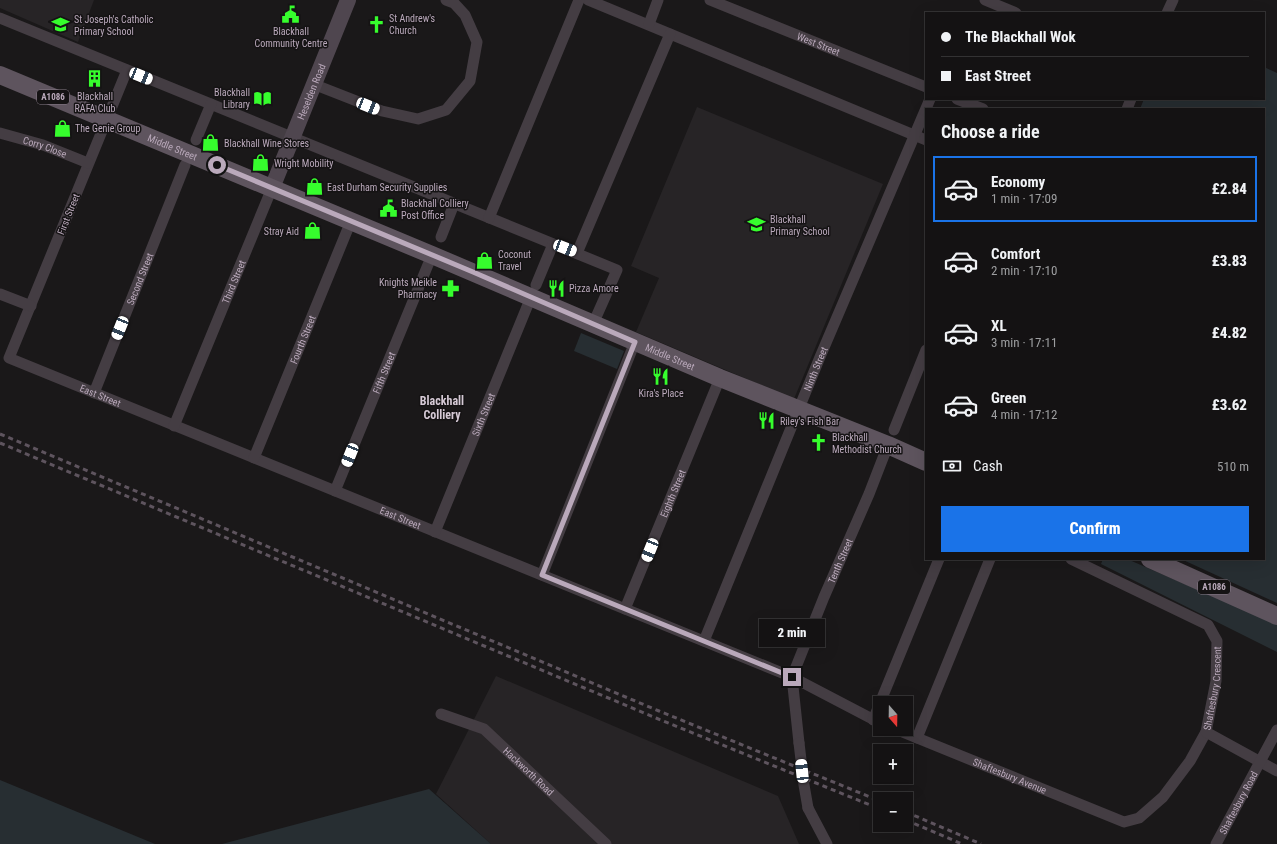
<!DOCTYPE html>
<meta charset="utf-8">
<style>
body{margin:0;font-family:"Roboto Condensed",sans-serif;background:#1d1b1c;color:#f1f3f6;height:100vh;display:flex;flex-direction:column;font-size:15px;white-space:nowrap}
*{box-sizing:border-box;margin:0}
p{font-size:13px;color:#9d9ea0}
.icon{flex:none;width:22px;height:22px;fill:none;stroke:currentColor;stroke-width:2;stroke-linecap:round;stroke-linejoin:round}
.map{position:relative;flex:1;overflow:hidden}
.sheet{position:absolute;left:925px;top:108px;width:340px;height:452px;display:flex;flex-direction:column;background:#141213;border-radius:0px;box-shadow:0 4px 16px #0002,0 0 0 1px #333233}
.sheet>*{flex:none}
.top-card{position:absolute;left:925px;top:12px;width:340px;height:88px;border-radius:0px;box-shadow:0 4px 16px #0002,0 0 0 1px #333233;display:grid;align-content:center;height:88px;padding:0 16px;background:#141213}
.needle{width:26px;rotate:160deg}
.fabs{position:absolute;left:873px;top:696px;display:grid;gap:8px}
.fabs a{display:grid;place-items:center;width:40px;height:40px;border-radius:0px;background:#141213;box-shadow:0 4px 16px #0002,0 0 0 1px #333233;font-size:20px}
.end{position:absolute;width:18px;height:18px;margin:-9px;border:5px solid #baa9bb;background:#111;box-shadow:0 0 0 2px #111}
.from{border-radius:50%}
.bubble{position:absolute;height:28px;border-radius:0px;background:#141213;box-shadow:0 4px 16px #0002,0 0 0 1px #333233;font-size:13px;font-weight:800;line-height:28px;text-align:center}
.car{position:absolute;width:12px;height:24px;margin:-12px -6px;border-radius:5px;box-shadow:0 0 3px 1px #0007;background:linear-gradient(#fff 24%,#345 0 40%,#fff 0 76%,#345 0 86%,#fff 0)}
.top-card b{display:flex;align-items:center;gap:14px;height:38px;font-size:15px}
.top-card b+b{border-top:1px solid #333233}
.top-card i{width:10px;height:10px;background:#f1f3f6}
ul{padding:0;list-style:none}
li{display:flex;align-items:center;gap:12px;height:66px;margin:0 8px 6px;padding:0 8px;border:2px solid transparent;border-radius:0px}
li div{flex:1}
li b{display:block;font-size:15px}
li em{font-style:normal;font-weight:800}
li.current{border-color:#1a73e8}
li>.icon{width:36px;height:36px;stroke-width:1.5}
h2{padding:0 16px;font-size:18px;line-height:48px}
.pay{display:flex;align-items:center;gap:10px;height:44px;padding:0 16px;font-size:15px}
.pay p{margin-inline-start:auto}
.button{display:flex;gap:8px;margin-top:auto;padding:8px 16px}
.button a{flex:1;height:46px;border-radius:0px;background:#1a73e8;color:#fff;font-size:16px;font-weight:800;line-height:46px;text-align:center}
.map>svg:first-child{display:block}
</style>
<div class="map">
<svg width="1277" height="844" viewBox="0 0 1277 844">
<rect width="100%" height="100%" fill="#1a1819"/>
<!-- built -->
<g fill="#272426">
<path d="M0 0H94L78 42 0 8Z"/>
<path d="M697 107 883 184 794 399 636 332 659 278 631 266Z"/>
<path d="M496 676 778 796 799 844H491L436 794Z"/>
</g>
<!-- green -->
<g fill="#272e32">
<path d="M1264 67 1277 73V603L1181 559H1264V109H1140L1144 99H1264Z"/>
<path d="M581 333 624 351 617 369 574 351Z"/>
<path d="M1103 559H1127L1277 624V652L1101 564Z"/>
<path d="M0 780 155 844H0Z"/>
<path d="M429 789 491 844H222Z"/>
</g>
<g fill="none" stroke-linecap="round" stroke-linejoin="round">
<!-- street -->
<g stroke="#443d43" stroke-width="11">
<path d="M588 0 926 140"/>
<path id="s1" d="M710 0 926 87"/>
<path d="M985 0 1016 13"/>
<path d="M1167 13 1173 0"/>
<path d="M0 18 617 270 593 324"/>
<path d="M649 24 658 0"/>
<path id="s2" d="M127 70 9 358 792 677 880 723"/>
<path d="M313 84 382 111 418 119 446 110 470 81 477 42 465 15 454 3 446 0"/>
<path d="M957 99 983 109"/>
<path d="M1127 109 1131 99"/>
<path id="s3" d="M0 133 43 145 88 163"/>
<path d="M196 140 211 104"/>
<path d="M489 218 579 0"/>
<path d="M441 237 454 204"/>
<path d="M577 253 670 34"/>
<path d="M536 285 553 244"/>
<path d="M0 294 31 306"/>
<path id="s4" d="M94 393 185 165"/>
<path id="s5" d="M174 426 272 188"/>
<path d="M894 430 926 350"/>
<path id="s6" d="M254 458 351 221"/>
<path id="s7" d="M335 491 432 255"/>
<path id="s8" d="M435 532 531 297"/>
<path d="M542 575 635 342"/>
<path id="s9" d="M625 609 720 378"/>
<path id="s10" d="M704 641 820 357 930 99"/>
<path id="s11" d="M441 714 484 729 606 844"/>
<path d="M873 720 939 559"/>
<path id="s12" d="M895 729 1124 822 1139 818 1163 797 1190 761 1206 732 1216 681 1217 641 1208 625 1071 559"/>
<path d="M1206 732 1277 771"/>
<path d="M917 738 990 559"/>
<path id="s13" d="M799 743 792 677 824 597 869 494 888 445"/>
<path d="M808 808 827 844"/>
<path id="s14" d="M1216 844 1277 730"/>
</g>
<!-- secondary -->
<path stroke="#4f464f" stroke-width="16" id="s15" d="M272 188 348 0"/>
<!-- primary -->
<g stroke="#5e545e" stroke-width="18">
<path id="s16" d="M0 75 432 255 720 378 888 445 926 462"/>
<path d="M1150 559 1277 616"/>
</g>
<!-- rail -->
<g stroke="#5e545e" stroke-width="3" stroke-dasharray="5 4" stroke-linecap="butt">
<path d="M0 434 659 711 880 801"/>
<path d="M0 443 656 718 880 809"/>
<path d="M906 812 981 844"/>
<path d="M906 820 962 844"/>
</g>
<!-- street-bridge -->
<path stroke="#443d43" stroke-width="11" d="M799 743 804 785 808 808"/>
</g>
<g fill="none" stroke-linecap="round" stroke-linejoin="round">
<!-- route -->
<path stroke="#baa9bb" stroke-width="5" d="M217 165 473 272 635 342 542 575 792 677"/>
</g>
<!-- icons -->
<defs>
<symbol id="civic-bare" viewBox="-9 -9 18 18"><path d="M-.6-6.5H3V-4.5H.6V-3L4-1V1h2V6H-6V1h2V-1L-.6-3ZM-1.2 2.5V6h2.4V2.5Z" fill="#36fd2d" stroke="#151314" stroke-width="2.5" paint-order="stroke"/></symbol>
<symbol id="church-bare" viewBox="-9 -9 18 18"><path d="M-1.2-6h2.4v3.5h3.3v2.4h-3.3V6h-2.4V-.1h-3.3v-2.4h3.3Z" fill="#36fd2d" stroke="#151314" stroke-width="2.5" paint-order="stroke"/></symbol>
<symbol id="school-bare" viewBox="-9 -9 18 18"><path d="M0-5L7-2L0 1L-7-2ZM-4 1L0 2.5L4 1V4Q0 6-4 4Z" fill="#36fd2d" stroke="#151314" stroke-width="2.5" paint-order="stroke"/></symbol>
<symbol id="building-bare" viewBox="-9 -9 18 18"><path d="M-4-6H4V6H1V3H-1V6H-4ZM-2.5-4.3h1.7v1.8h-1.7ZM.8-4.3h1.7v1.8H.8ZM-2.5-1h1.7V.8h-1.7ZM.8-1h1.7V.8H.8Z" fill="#36fd2d" stroke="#151314" stroke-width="2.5" paint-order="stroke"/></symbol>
<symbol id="library-bare" viewBox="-9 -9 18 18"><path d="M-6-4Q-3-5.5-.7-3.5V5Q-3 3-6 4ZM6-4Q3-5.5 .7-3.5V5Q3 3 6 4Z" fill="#36fd2d" stroke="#151314" stroke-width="2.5" paint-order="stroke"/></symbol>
<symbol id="shop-bare" viewBox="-9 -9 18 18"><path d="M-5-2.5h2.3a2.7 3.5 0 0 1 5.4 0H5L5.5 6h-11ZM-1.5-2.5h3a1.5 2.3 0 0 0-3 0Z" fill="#36fd2d" stroke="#151314" stroke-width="2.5" paint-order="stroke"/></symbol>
<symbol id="pharmacy-bare" viewBox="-9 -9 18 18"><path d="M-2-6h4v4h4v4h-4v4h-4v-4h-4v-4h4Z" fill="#36fd2d" stroke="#151314" stroke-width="2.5" paint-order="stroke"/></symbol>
<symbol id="restaurant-bare" viewBox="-9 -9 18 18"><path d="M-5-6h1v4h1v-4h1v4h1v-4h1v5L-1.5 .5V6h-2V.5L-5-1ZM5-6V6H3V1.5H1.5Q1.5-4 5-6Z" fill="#36fd2d" stroke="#151314" stroke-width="2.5" paint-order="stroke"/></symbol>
</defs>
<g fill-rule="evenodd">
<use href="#civic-bare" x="278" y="2" width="25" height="25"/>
<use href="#church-bare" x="364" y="12" width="25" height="25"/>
<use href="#school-bare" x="48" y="12" width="25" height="25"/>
<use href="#building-bare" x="82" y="66" width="25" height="25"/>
<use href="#library-bare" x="250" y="86" width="25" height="25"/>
<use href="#shop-bare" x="50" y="116" width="25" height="25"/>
<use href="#shop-bare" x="198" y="130" width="25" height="25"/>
<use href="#shop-bare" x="248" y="150" width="25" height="25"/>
<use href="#shop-bare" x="302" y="174" width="25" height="25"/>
<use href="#civic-bare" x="376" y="196" width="25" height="25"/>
<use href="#school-bare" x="744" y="212" width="25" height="25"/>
<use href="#shop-bare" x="300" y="218" width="25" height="25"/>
<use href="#shop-bare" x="472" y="248" width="25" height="25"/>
<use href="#pharmacy-bare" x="438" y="276" width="25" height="25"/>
<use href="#restaurant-bare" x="544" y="276" width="25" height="25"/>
<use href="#restaurant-bare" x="648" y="364" width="25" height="25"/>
<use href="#restaurant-bare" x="754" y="408" width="25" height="25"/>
<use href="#church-bare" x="806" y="430" width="25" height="25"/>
</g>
<g text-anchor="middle" stroke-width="3" stroke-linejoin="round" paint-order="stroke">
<!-- shield labels -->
<g fill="#151314" stroke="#887c89" stroke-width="1">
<rect x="37" y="90" width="32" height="14" rx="3"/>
<rect x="1198" y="580" width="32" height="14" rx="3"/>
</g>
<g font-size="9" font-weight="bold" fill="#baa9bb">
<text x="53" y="100">A1086</text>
<text x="1214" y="590">A1086</text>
</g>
<!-- poi labels -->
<g font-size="10" fill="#baa9bb" stroke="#151314" text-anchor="start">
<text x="389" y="22">St Andrew's<tspan x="389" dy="12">Church</tspan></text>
<text x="74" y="23">St Joseph's Catholic<tspan x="74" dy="12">Primary School</tspan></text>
<text x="291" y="35" text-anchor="middle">Blackhall<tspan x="291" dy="12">Community Centre</tspan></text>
<text x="250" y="96" text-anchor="end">Blackhall<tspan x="250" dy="12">Library</tspan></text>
<text x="95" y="100" text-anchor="middle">Blackhall<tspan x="95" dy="12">RAFA Club</tspan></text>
<text x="75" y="132">The Genie Group</text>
<text x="224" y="147">Blackhall Wine Stores</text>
<text x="274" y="167">Wright Mobility</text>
<text x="327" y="191">East Durham Security Supplies</text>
<text x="401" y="207">Blackhall Colliery<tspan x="401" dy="12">Post Office</tspan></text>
<text x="770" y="223">Blackhall<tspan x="770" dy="12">Primary School</tspan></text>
<text x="299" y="235" text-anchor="end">Stray Aid</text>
<text x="498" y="258">Coconut<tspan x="498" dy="12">Travel</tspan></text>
<text x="437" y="286" text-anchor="end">Knights Meikle<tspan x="437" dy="12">Pharmacy</tspan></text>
<text x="569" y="292">Pizza Amore</text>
<text x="661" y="397" text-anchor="middle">Kira's Place</text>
<text x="780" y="425">Riley's Fish Bar</text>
<text x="832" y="441">Blackhall<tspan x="832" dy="12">Methodist Church</tspan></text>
</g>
<!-- street labels -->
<g font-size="10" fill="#baa9bb" stroke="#151314">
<text dy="4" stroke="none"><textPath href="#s1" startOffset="117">West Street</textPath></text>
<text dy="4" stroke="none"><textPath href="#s15" startOffset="104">Heselden Road</textPath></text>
<text dy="4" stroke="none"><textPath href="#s3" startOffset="47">Corry Close</textPath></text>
<text dy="4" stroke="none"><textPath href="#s16" startOffset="187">Middle Street</textPath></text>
<text transform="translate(68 214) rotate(-68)" y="4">First Street</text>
<text dy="4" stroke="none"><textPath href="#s4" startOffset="123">Second Street</textPath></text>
<text dy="4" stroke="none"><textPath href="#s5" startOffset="156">Third Street</textPath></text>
<text dy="4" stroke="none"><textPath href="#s6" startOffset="128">Fourth Street</textPath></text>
<text dy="4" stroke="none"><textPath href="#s16" startOffset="727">Middle Street</textPath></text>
<text dy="4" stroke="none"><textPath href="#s10" startOffset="294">Ninth Street</textPath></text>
<text dy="4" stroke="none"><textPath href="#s7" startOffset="128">Fifth Street</textPath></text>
<text dy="4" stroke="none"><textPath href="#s2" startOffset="410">East Street</textPath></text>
<text dy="4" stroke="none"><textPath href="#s8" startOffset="127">Sixth Street</textPath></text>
<text dy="4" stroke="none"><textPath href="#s9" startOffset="125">Eighth Street</textPath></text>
<text dy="4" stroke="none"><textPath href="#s2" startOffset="734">East Street</textPath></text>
<text dy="4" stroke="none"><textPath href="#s13" startOffset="192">Tenth Street</textPath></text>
<text dy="4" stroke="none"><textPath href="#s12" startOffset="417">Shaftesbury Crescent</textPath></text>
<text dy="4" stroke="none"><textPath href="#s11" startOffset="107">Hackworth Road</textPath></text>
<text dy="4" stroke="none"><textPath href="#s12" startOffset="124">Shaftesbury Avenue</textPath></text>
<text dy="4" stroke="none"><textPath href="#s14" startOffset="47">Shaftesbury Road</textPath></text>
</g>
<!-- quarter labels -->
<g font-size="12" font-weight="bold" fill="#d6cad6" stroke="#151314">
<text x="442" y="405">Blackhall<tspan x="442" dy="14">Colliery</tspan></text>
</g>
</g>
</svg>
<div class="fabs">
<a><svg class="needle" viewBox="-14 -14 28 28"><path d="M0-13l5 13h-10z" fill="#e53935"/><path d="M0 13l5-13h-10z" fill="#9d9ea0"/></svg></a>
<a>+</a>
<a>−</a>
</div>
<i class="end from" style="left:217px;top:165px"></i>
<i class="end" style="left:792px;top:677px"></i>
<div class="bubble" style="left:759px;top:619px;width:66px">2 min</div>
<i class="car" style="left:141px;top:76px;rotate:112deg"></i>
<i class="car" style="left:368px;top:106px;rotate:112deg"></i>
<i class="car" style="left:565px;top:248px;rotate:111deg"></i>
<i class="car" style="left:120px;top:328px;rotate:202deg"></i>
<i class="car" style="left:350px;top:455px;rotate:202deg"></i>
<i class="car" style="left:650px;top:550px;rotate:202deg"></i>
<i class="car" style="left:802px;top:771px;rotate:354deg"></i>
<div class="top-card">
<b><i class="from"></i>The Blackhall Wok</b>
<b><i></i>East Street</b>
</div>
<section class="sheet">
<h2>Choose a ride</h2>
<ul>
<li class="current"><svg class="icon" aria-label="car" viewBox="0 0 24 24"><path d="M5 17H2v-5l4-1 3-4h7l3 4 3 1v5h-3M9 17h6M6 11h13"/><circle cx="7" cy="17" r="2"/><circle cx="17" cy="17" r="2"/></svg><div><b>Economy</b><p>1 min · 17:09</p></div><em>£2.84</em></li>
<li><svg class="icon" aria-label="car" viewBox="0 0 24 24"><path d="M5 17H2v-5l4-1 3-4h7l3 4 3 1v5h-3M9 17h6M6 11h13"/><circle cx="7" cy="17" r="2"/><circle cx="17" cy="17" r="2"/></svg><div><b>Comfort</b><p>2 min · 17:10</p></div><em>£3.83</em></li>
<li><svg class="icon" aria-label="car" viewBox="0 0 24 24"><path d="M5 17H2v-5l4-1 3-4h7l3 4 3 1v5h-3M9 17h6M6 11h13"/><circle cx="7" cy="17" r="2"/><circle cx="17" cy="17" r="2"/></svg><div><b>XL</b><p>3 min · 17:11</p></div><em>£4.82</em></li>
<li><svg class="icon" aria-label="car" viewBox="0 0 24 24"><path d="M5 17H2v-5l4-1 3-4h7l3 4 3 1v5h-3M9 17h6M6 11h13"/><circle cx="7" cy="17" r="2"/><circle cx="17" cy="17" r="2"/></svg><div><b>Green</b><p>4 min · 17:12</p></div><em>£3.62</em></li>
</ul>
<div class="pay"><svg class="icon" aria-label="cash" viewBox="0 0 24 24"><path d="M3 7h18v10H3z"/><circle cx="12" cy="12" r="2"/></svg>Cash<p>510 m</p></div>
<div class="button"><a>Confirm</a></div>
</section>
</div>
